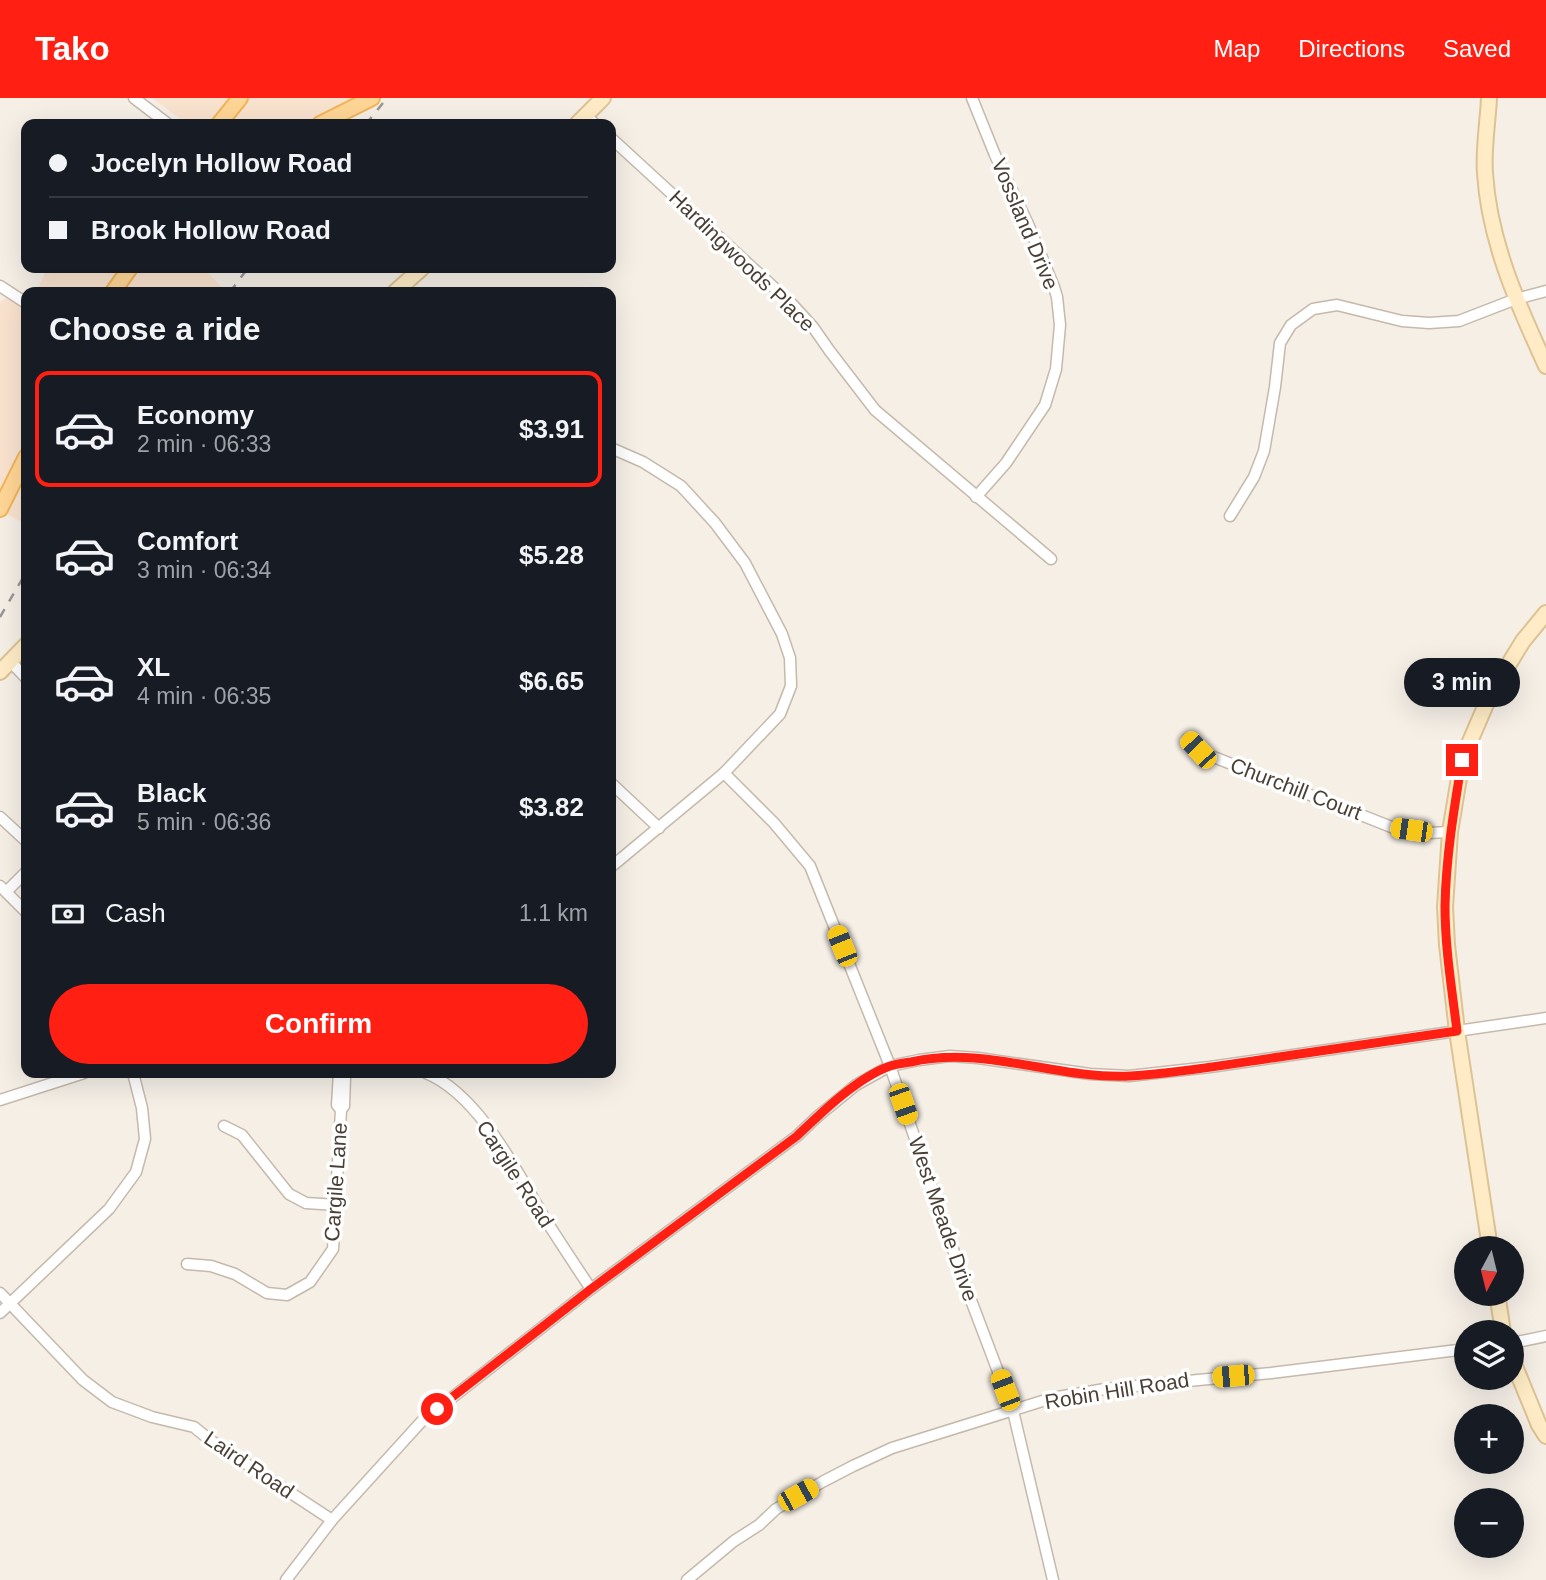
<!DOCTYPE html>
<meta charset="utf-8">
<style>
body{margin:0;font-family:Helvetica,sans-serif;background:#20242c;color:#f1f3f6;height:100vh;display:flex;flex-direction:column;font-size:26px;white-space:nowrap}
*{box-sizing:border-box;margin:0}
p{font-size:23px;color:#9ea1a6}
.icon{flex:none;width:38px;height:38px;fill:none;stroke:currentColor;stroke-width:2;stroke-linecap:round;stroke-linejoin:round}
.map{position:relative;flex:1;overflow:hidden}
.sheet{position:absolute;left:21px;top:189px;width:595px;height:791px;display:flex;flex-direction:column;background:#171b24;border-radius:14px;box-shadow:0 7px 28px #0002}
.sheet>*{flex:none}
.hud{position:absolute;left:21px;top:21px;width:595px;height:154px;border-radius:14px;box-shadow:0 7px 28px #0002;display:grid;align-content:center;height:154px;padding:0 28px;background:#171b24}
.needle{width:46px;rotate:187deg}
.controls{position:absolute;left:1454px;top:1138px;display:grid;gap:14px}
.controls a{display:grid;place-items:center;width:70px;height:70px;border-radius:50%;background:#171b24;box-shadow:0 7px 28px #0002;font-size:35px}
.end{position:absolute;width:32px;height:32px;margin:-16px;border:9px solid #ff1f13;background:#fff;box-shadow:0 0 0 4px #fff}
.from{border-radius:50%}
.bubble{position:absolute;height:49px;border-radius:24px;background:#171b24;box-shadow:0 7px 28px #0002;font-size:23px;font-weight:700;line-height:49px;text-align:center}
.car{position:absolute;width:21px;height:42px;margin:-21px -10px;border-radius:9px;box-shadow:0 0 5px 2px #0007;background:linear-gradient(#f5c518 24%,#345 0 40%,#f5c518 0 76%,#345 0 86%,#f5c518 0)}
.hud b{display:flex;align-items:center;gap:24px;height:66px;font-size:26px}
.hud b+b{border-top:2px solid #363941}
.hud i{width:18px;height:18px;background:#f1f3f6}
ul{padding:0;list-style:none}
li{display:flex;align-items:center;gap:21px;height:116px;margin:0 14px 10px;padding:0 14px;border:4px solid transparent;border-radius:14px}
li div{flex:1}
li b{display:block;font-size:26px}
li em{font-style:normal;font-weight:700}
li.current{border-color:#ff1f13}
li>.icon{width:63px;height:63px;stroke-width:1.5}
h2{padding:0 28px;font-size:32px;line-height:84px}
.pay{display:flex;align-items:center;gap:18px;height:77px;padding:0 28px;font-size:26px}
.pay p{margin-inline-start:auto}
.button{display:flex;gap:14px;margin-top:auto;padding:14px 28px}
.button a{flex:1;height:80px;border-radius:42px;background:#ff1f13;color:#fff;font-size:28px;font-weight:700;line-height:80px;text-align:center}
header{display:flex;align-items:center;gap:42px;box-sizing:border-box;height:98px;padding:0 35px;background:#ff1f13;color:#fff}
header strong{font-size:33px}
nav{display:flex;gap:38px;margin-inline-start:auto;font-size:24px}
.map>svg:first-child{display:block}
</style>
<header>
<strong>Tako</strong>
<nav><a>Map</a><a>Directions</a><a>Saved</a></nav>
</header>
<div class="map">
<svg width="1546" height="1482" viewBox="0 0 1546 1482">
<rect width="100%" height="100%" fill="#f5efe6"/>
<!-- commercial -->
<g fill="#f9e3cf">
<path d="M152 0H357L305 26H187Z"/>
<path d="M47 170H203L225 192 223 194H26V426L0 413V205L2 202 39 188Z"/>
</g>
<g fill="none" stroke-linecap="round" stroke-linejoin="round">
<defs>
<g id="street">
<path d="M134 0 168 26"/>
<path d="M972 0 995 57 1028 126 1054 189 1057 199 1060 227 1056 271 1045 307 1006 365 976 399"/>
<path d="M586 18 595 26"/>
<path d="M611 40 792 206 813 229 829 252 875 312 1051 461"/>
<path d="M0 188 26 205"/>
<path d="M611 350 643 364 681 388 715 425 745 465 782 536 790 560 791 588 780 616 724 675 611 769"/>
<path d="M1230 418 1254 379 1264 353 1275 289 1280 245 1291 227 1313 211 1337 207 1402 223 1429 225 1459 223 1516 201 1546 193"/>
<path d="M10 563 26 580"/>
<path d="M1188 641 1198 652 1206 656 1394 730 1428 735 1450 734"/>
<path d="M724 675 774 725 810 768 890 968 966 1189 1013 1313 1053 1482"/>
<path d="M611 685 659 730"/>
<path d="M0 719 26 743"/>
<path d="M0 788 26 814"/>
<path d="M7 793 26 774"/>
<path d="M339 975 337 1007 341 1012"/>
<path d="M426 975C478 996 516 1072 544 1119 559 1143 575 1167 591 1191"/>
<path d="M0 1002 84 975"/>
<path d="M224 1028 242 1037 289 1096 306 1105 337 1107"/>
<path d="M187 1166 211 1168 235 1176 267 1195 287 1197 310 1184 333 1151 341 1012 344 1008 345 979 342 975"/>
<path d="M0 1195 83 1282 112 1304 152 1319 194 1329 210 1342 332 1422"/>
<path d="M0 1215 109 1111 136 1074 145 1041 142 1010 133 975"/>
<path d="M1512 1245 1546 1238"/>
<path d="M286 1482 332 1422 421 1324 591 1191 797 1038 818 1018 856 987 890 968 919 962 950 958 978 960 1090 976 1129 978 1210 969 1546 920"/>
<path d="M687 1482 734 1443 759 1427 776 1411 824 1383 853 1368 892 1350 1052 1300 1105 1291 1271 1275 1466 1251"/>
</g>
<g id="secondary">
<path d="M1489 0C1488 24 1483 51 1485 75 1489 143 1518 207 1546 268"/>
<path d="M577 26 603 0"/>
<path d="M395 194 422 170"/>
<path d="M0 574 26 547"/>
<path d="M1490 1150 1457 933 1447 847 1445 809 1450 734 1462 662 1490 597 1523 543 1546 515"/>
<path d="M1497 1195 1503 1234"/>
<path d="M1512 1261 1539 1327 1546 1338"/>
</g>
<g id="primary">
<path d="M219 26 240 0"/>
<path d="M320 26 372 0"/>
<path d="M113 194 130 170"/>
<path d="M0 411 26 359"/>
</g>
</defs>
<!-- street casing -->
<use href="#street" stroke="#c5b9ab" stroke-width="13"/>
<!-- secondary casing -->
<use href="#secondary" stroke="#ddc293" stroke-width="18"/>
<!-- primary casing -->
<use href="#primary" stroke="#f1b458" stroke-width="18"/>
<!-- street -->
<use href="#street" stroke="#fff" stroke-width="10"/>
<!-- secondary -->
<use href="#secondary" stroke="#ffecc6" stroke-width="14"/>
<!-- primary -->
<use href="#primary" stroke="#ffd695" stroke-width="14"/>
<!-- rail -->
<g stroke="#979797" stroke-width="2.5" stroke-dasharray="9 9" stroke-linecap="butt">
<path d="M366 26 387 0"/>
<path d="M230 194 248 170"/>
<path d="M0 519 24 478"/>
</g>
</g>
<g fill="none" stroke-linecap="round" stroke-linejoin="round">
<!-- route -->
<path stroke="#ff1f13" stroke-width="9" d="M437 1311 591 1191 797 1038C822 1014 857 980 890 968 896 966 904 965 911 964 985 947 1057 982 1131 978 1181 975 1230 966 1279 959 1338 950 1397 942 1457 933 1452 892 1445 850 1445 808 1446 759 1454 711 1462 662"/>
</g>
<g text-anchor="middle" stroke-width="7" stroke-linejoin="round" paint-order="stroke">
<!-- street labels -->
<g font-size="21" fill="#493f35" stroke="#fff">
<text transform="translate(1025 126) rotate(67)" y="7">Vossland Drive</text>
<text transform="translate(742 163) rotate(44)" y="7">Hardingwoods Place</text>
<text transform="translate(1296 691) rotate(21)" y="7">Churchill Court</text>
<text transform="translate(515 1076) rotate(57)" y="7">Cargile Road</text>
<text transform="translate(336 1084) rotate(-86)" y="7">Cargile Lane</text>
<text transform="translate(943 1121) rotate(71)" y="7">West Meade Drive</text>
<text transform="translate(1117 1293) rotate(-9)" y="7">Robin Hill Road</text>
<text transform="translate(249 1367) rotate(34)" y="7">Laird Road</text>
</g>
</g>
</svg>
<div class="controls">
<a><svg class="needle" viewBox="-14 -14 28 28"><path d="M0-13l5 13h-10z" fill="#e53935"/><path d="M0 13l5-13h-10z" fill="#9ea1a6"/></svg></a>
<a><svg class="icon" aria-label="layers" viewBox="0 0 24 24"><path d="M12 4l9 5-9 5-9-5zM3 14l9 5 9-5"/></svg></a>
<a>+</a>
<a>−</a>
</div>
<i class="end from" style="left:437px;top:1311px"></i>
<i class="end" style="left:1462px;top:662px"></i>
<div class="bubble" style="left:1404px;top:560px;width:116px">3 min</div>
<i class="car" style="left:1198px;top:652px;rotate:317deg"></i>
<i class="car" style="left:1411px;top:732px;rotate:278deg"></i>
<i class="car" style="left:842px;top:848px;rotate:338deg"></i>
<i class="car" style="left:903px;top:1006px;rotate:161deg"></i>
<i class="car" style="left:1233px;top:1278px;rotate:265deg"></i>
<i class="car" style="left:1005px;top:1292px;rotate:339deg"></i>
<i class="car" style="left:798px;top:1397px;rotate:61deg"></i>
<div class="hud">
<b><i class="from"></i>Jocelyn Hollow Road</b>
<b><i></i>Brook Hollow Road</b>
</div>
<section class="sheet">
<h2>Choose a ride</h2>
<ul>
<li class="current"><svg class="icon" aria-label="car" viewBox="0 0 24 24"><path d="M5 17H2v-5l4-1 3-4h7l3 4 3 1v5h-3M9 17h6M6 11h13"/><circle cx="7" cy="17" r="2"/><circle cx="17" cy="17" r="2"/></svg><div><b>Economy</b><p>2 min · 06:33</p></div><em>$3.91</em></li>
<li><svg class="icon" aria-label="car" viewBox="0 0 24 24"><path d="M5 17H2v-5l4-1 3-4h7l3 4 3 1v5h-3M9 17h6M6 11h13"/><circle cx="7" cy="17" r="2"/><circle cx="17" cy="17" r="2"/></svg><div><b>Comfort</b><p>3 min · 06:34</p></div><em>$5.28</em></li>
<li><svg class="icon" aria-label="car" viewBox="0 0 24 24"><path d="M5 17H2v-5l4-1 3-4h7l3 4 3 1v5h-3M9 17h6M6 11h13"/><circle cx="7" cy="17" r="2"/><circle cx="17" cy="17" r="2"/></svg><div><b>XL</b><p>4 min · 06:35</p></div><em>$6.65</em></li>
<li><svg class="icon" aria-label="car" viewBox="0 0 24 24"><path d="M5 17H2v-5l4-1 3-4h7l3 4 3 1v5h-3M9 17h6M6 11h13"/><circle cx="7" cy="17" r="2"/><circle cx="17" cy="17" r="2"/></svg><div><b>Black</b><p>5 min · 06:36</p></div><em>$3.82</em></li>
</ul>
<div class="pay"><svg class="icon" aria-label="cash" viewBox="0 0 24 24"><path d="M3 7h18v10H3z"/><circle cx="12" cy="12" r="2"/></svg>Cash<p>1.1 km</p></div>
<div class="button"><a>Confirm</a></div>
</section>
</div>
